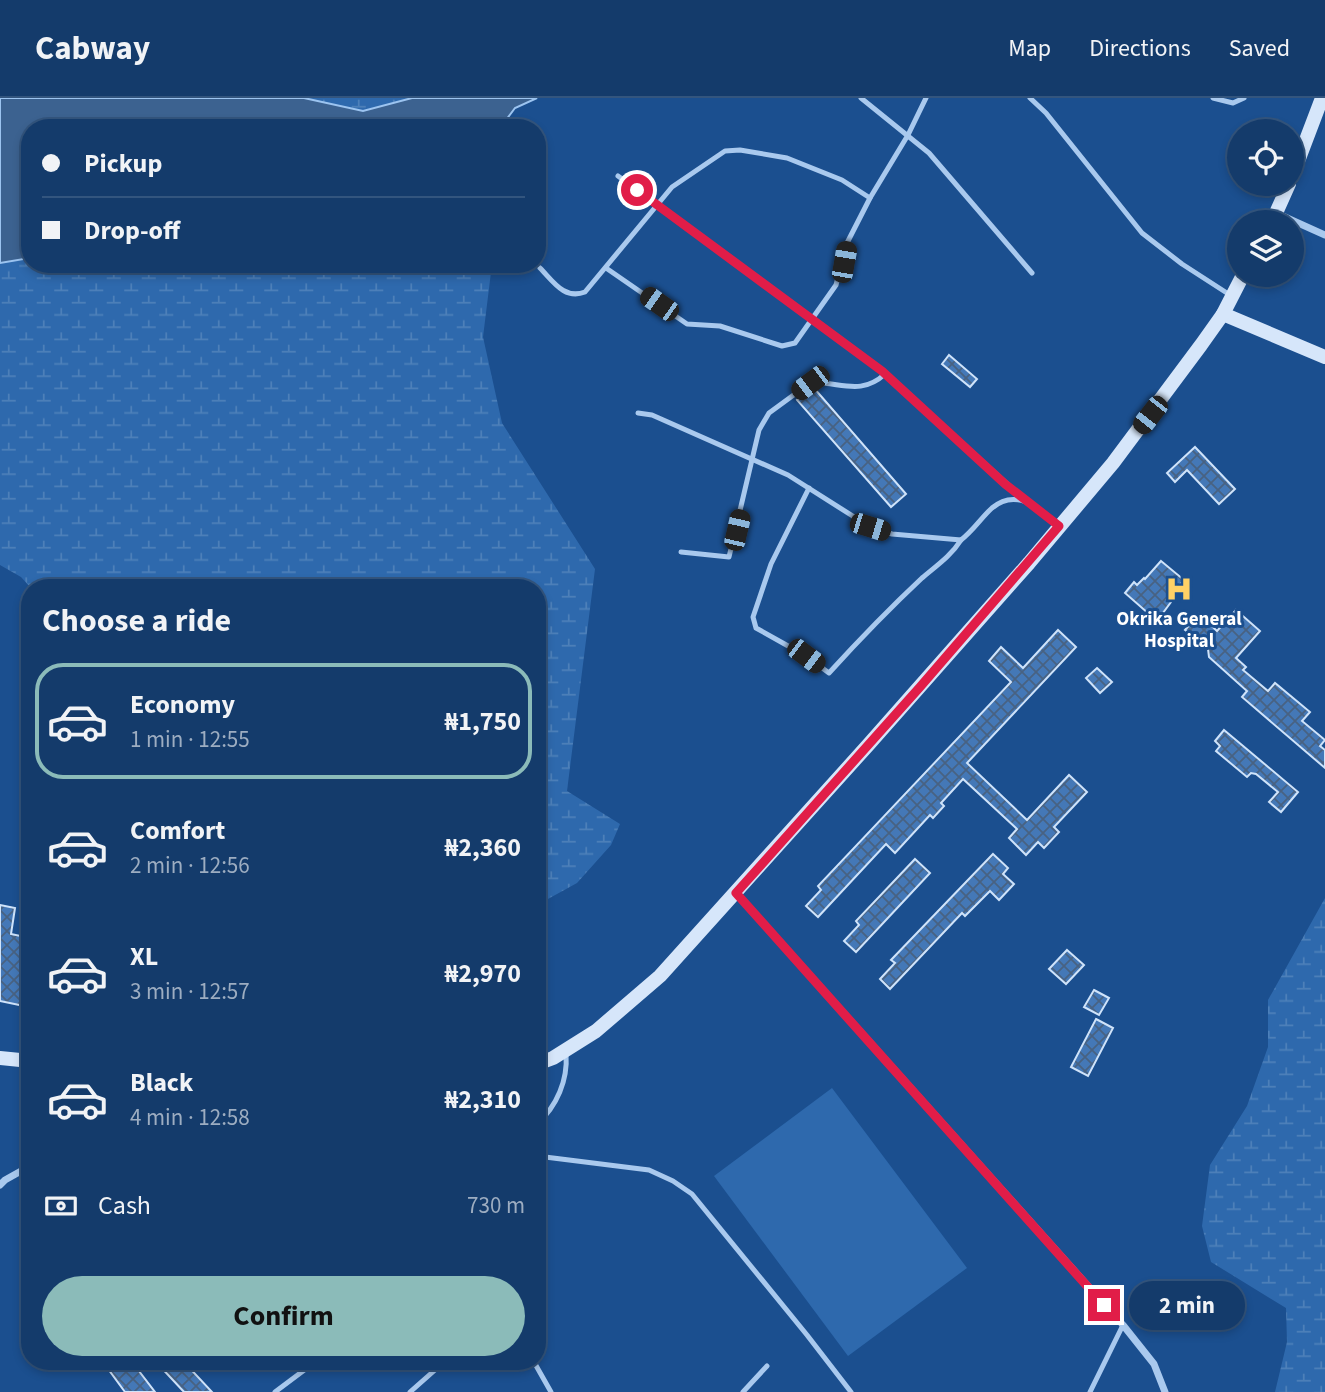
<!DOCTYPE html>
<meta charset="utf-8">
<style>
body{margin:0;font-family:"Source Sans 3",sans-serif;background:#1d4271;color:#f1f3f6;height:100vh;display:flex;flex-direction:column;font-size:26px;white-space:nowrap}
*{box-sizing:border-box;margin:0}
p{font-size:23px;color:#9dadc1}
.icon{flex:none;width:38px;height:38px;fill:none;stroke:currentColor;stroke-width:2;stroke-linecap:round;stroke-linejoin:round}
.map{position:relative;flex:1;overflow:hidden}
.drawer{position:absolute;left:21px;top:481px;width:525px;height:791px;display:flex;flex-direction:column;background:#143b6b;border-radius:28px;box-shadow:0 4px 10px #0003,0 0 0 2px #33557e}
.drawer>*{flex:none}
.top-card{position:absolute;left:21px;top:21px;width:525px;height:154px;border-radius:28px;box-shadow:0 4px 10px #0003,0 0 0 2px #33557e;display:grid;align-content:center;height:154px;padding:0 21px;background:#143b6b}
.tools{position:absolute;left:1227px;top:21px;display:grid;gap:14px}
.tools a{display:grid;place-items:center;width:77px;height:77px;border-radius:50%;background:#143b6b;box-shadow:0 4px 10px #0003,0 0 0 2px #33557e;font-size:35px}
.end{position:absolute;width:32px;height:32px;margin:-16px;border:9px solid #e11d48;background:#fff;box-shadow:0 0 0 4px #fff}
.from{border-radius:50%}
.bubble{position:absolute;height:49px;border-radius:24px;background:#143b6b;box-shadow:0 4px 10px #0003,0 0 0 2px #33557e;font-size:23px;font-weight:700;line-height:49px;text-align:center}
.car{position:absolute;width:21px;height:42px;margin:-21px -10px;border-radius:9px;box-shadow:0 0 5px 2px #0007;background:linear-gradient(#222 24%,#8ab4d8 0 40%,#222 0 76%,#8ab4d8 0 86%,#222 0)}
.top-card b{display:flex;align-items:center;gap:24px;height:66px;font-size:26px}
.top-card b+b{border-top:2px solid #33557e}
.top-card i{width:18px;height:18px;background:#f1f3f6}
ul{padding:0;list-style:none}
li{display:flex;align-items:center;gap:21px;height:116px;margin:0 14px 10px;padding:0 7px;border:4px solid transparent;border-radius:28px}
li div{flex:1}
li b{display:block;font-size:26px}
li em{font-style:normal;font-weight:700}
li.active{border-color:#8bbbb9}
li>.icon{width:63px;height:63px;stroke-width:1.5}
h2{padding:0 21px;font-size:32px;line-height:84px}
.pay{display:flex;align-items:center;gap:18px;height:77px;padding:0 21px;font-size:26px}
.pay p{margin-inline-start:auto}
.cta{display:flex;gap:14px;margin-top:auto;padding:14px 21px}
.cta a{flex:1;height:80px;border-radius:42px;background:#8bbbb9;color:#111;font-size:28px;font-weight:700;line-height:80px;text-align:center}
header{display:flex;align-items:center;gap:42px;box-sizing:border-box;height:98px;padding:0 35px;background:#143b6b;border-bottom:2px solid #33557e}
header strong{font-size:33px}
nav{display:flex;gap:38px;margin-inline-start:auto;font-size:24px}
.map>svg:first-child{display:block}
</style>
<header>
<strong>Cabway</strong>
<nav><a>Map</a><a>Directions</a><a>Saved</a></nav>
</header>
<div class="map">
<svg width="1325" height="1294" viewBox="0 0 1325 1294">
<defs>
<pattern id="wetland-marsh" width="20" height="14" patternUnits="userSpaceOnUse" patternTransform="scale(1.75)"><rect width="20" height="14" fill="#2e69ad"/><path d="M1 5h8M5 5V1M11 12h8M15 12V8" fill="none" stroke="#4d80b9"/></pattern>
<pattern id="building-cross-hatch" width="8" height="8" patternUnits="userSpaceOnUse" patternTransform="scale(1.75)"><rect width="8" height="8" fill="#4478b7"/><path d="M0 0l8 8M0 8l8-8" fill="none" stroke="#486282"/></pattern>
</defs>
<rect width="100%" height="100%" fill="#1b4f8f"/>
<!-- green -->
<path fill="#2e69ad" d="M832 990 967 1170 848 1258 714 1078Z"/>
<!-- wetland -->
<g fill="url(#wetland-marsh)">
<path d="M304 0H412L363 13Z"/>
<path d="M0 26 30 30V166H492L483 239 502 325 595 471 567 693 620 726 611 747 577 785 537 807V490H31L21 479 0 467Z"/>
<path d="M1325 800V1294H1275L1287 1244 1286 1210 1211 1164 1202 1128 1210 1067 1247 1008 1268 949V902Z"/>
</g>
<!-- water -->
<path fill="#3c6290" stroke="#9cc4f0" stroke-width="2" d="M0 0H304L363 13 412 0H537L515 10 500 30H30V160L0 165Z"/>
<!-- building -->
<g fill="url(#building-cross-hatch)" stroke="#cfe3fa" stroke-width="2">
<path d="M949 257 977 281 970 289 942 266Z"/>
<path d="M812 290H814L906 396 891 409 797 302Z"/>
<path d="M1195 349 1235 391 1219 406 1187 372 1175 384 1167 375Z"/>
<path d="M1161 463 1184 482 1167 501 1171 504 1157 523 1125 495 1134 484 1137 487 1144 480 1145 481Z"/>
<path d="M1236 512 1260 533 1236 560 1246 569 1243 572 1268 593 1275 585 1310 614 1302 623 1325 642 1320 648 1325 652V670L1242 599 1247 593 1209 559 1208 551 1185 532 1199 516 1217 533Z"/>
<path d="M1058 532 1076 549 967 665 1027 722 1069 677 1087 694 1054 729 1059 734 1044 750 1038 744 1026 757 1009 740 1017 731 963 681 941 705 944 708 933 720 930 717 895 755 886 746 818 819 806 808 821 792 818 788 1011 584 989 563 1001 549 1023 570Z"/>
<path d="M1097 570 1112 584 1100 595 1086 580Z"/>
<path d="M1224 632 1298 694 1281 714 1269 704 1278 694 1256 676 1251 675 1247 679 1216 653 1220 648 1215 643Z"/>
<path d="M993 756 1008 770 1003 776 1014 786 999 802 990 793 965 818 962 815 890 891 880 881 895 865 891 862Z"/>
<path d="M915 761 930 775 856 854 844 843 859 827 856 823Z"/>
<path d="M0 807 15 810 11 836 30 840 29 909 0 903Z"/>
<path d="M1067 852 1084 867 1066 886 1049 871Z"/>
<path d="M1094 892 1109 900 1099 917 1084 909Z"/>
<path d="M1096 921 1113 930 1088 978 1071 969Z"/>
<path d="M103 1264H132L155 1294H125Z"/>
<path d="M156 1264H184L212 1294H184Z"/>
</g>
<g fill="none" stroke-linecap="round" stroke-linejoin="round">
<!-- lane -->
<g stroke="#a9c9ee" stroke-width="5">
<path d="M861 0 929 55 1032 175"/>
<path d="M1030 0 1046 15 1142 135 1182 166 1230 197"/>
<path d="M1213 0 1233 5 1244 0"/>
<path d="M618 78 882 273 1025 402"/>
<path d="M540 170C553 183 564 202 585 194L672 89 725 53 740 52 787 60 842 82 870 100"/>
<path d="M606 170 687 226 720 228 782 248 795 245 836 187 847 145 870 100 908 37 926 0"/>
<path d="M638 315 652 317 788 377 870 429 892 436 961 442C973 433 981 420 992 410 1017 389 1040 411 1059 428"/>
<path d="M809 390 771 466 753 519 756 530 806 558 829 575C859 542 890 510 922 480 936 468 951 458 961 442"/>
<path d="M681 454 729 459 759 332 769 315 810 285C839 283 860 299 885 276"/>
<path d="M537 1026C557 1008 568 982 566 956"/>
<path d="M537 1058 649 1072 673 1083 692 1096 807 1237 851 1294"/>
<path d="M534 1264 551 1294"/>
<path d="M275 1294 315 1264"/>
<path d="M410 1294 444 1264"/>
<path d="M743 1294 767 1268"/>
<path d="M1090 1294 1123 1227"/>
</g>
<!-- street -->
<g stroke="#a9c9ee" stroke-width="7">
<path d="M1276 115 1325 137"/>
<path d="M736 795 1123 1227 1154 1266 1165 1294"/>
<path d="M0 1087 5 1082 30 1068"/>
</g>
<!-- secondary -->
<g stroke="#d6e6fa" stroke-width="14">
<path d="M1292 79 1322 0"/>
<path d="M1272 124 1289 86"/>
<path d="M1223 216 1325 259"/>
<path d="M0 960 30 963"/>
<path d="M537 966 553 960 596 933 660 878 869 646 1029 465 1113 365 1201 247 1223 216 1243 177"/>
</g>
</g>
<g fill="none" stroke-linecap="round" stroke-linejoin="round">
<!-- route -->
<path stroke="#e11d48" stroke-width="9" d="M637 92 882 273 1005 386 1059 428 920 589 736 795 1104 1207"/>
</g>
<!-- icons -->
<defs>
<symbol id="hospital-bare" viewBox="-9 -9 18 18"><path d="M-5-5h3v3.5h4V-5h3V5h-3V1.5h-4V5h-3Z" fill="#ffd166" stroke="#1b4f8f" stroke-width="2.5" paint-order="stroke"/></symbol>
</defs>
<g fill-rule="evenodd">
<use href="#hospital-bare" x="1160" y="472" width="38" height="38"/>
</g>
<g text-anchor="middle" stroke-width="6" stroke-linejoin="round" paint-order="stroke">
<!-- poi labels -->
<g font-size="19" font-weight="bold" fill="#fff" stroke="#1b4f8f">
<text x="1179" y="527">Okrika General<tspan x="1179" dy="22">Hospital</tspan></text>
</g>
</g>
</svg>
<div class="tools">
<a><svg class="icon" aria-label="locate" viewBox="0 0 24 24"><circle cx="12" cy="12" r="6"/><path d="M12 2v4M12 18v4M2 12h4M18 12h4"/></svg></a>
<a><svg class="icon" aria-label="layers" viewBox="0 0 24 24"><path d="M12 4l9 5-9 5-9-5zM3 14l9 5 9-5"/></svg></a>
</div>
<i class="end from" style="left:637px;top:92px"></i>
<i class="end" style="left:1104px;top:1207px"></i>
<div class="bubble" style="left:1129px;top:1183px;width:116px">2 min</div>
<i class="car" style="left:844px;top:164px;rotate:10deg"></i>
<i class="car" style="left:659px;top:206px;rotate:305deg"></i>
<i class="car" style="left:810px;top:285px;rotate:233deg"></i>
<i class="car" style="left:1150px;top:317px;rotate:218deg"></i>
<i class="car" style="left:870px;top:429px;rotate:107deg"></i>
<i class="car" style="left:737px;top:432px;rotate:13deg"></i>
<i class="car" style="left:806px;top:558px;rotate:127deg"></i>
<div class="top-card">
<b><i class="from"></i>Pickup</b>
<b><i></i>Drop-off</b>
</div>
<section class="drawer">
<h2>Choose a ride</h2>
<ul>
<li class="active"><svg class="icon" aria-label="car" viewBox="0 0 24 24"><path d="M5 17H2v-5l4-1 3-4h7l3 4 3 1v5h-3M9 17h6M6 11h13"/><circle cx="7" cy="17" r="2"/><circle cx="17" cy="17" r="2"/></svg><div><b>Economy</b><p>1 min · 12:55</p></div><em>₦1,750</em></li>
<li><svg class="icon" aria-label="car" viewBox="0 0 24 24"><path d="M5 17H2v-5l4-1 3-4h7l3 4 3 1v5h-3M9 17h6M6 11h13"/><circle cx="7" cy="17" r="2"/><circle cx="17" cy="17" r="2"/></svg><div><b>Comfort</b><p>2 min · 12:56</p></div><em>₦2,360</em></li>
<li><svg class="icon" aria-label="car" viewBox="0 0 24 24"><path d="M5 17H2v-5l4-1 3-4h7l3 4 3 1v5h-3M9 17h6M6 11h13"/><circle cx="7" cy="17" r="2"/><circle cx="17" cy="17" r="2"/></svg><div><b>XL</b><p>3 min · 12:57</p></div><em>₦2,970</em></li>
<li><svg class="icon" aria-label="car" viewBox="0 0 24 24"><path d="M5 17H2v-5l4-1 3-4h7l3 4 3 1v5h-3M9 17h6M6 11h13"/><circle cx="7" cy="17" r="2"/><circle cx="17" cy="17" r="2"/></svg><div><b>Black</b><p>4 min · 12:58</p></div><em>₦2,310</em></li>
</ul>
<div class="pay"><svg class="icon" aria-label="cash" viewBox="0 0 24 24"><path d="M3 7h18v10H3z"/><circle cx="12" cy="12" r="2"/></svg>Cash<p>730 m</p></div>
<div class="cta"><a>Confirm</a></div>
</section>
</div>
